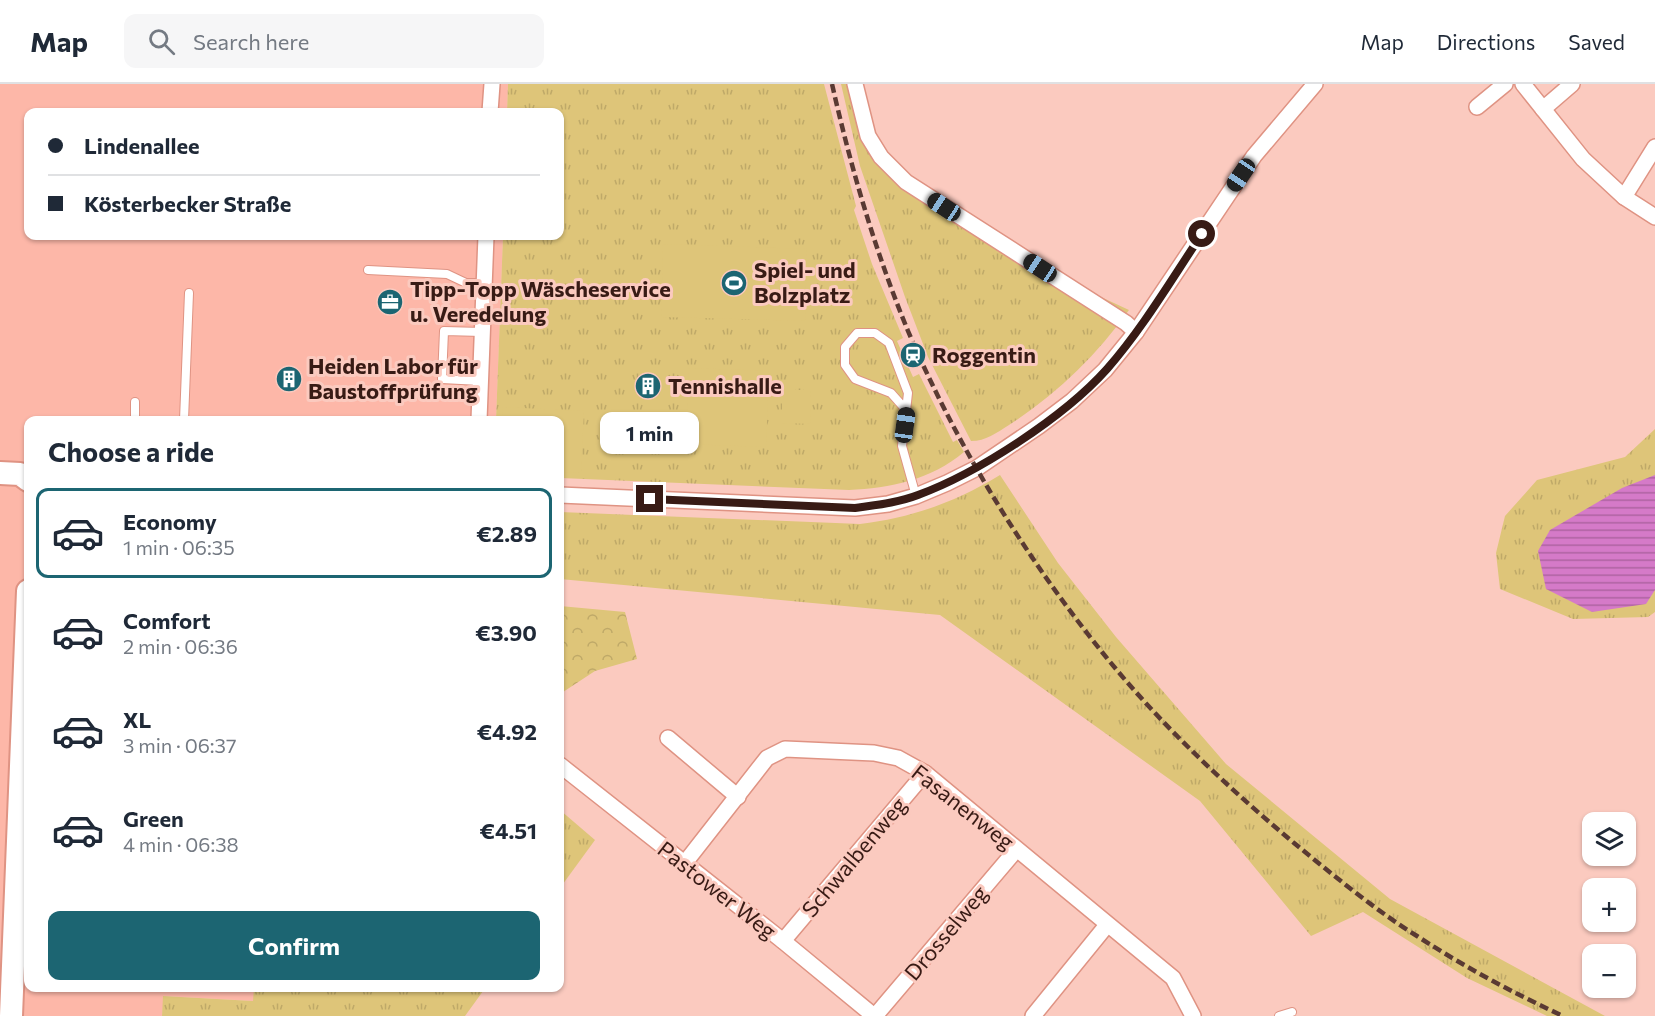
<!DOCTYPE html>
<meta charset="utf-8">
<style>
body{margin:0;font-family:Commissioner,sans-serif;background:#f6f6f7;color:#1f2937;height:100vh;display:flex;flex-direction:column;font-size:22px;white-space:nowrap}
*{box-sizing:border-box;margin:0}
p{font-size:20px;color:#747a83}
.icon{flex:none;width:33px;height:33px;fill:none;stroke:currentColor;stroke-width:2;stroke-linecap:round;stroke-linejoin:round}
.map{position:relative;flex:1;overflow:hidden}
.drawer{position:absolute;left:24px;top:332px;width:540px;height:576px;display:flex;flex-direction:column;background:#fff;border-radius:12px;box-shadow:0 2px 4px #0004}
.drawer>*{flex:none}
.guide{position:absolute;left:24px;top:24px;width:540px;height:132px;border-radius:12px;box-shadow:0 2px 4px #0004;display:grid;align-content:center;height:132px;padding:0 24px;background:#fff}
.buttons{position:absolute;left:1582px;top:728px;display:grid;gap:12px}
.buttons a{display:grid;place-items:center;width:54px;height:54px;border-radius:12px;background:#fff;box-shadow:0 2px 4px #0004;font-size:30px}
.end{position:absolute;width:27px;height:27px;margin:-14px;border:8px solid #381b15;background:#fff;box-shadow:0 0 0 3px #fff}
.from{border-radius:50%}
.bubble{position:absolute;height:42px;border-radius:12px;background:#fff;box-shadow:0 2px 4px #0004;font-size:20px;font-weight:700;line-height:42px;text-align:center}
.car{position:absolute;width:18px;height:36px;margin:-18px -9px;border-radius:8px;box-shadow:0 0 4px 2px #0007;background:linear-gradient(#222 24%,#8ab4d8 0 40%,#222 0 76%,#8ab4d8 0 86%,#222 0)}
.guide b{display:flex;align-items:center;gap:21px;height:57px;font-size:22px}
.guide b+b{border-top:2px solid #e0e1e3}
.guide i{width:15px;height:15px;background:#1f2937}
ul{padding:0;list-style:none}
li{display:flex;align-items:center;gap:18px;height:90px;margin:0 12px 9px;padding:0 12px;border:3px solid transparent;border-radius:12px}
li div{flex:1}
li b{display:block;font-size:22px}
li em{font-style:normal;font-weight:700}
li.active{border-color:#1c6572}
li>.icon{width:54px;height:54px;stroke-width:1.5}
h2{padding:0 24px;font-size:27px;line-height:72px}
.primary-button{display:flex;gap:12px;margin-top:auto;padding:12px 24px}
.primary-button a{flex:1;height:69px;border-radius:12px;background:#1c6572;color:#fff;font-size:24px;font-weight:700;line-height:69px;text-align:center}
header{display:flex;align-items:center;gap:36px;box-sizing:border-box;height:84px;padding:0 30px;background:#fff;border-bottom:2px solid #e0e1e3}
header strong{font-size:28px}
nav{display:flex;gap:33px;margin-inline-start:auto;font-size:21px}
.search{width:420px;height:54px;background:#f6f6f7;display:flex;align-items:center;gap:15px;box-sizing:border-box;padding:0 21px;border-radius:12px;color:#747a83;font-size:22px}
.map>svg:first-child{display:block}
</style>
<header>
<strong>Map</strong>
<div class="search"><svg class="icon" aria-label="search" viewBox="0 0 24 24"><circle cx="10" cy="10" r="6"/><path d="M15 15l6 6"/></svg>Search here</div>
<nav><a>Map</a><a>Directions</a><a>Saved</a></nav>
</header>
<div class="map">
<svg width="1655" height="932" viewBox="0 0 1655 932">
<defs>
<pattern id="grass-tufts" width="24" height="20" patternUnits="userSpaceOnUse" patternTransform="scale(1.5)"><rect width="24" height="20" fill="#dec579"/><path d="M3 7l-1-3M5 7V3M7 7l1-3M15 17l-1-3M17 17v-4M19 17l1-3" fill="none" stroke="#bfa968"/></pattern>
<pattern id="forest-crowns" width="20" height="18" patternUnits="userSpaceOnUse" patternTransform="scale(1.5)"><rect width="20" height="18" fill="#dec579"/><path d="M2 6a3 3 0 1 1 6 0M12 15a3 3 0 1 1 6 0" fill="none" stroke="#bfa968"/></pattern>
<pattern id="water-rules" width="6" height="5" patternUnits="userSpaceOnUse" patternTransform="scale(1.5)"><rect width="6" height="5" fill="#d57ac8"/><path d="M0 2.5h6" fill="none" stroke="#ae63a1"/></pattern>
</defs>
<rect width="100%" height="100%" fill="#fbcabf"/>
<!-- built -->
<path fill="#fdb7a8" d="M0 0H508L507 28H28V152H503L496 336H28V903H254V917L164 912 162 932H0Z"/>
<!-- grass -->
<g fill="url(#grass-tufts)">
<path d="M508 0H824L856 122 854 126 872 180 903 254 897 257 913 293 919 290 953 358 957 356 964 368C931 396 890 404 849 406L560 394V336H496L503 152H560V28H507Z"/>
<path d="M841 0H861L873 48 892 76 916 98 1088 207 1129 226C1096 272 1057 310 1009 341 996 349 986 357 971 357L928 273 905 213 860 82Z"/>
<path d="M1655 345V528L1648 533 1573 535 1500 505 1496 469 1505 432 1537 396 1625 373Z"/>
<path d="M1000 391 1058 479 1116 553 1226 680 1390 815 1605 932H1547L1467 894 1363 828 1311 852 1200 717 940 531 560 495V428L860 440C911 434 956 418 1000 391Z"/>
<path d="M560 726 595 756 560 804Z"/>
<path d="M254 903H486L465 932H162L163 912 253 917Z"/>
</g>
<!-- forest -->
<path fill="url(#forest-crowns)" d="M560 522 625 528 637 575 595 587 560 610Z"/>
<!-- pitch -->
<g fill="#dec579">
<path d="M663 160 807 165 805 237 661 233Z"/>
<path d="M689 284 769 287 766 363 686 360Z"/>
<path d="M782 306H811L810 340 782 339Z"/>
<path d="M503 323 584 327 581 389 560 388V336H502Z"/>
</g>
<!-- water -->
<path fill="url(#water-rules)" d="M1655 391V506L1646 520 1592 528 1546 505 1538 467 1550 446 1622 404Z"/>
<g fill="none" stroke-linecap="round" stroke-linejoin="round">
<defs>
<g id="lane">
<path d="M368 186 447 190 466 199H484"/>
<path d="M480 297 442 295 444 247 482 248"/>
<path d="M907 327 891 309 855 295 845 281V263L857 249H875L889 259 908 309 902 362 916 412"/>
<path d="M135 336V318"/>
<path d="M184 336 189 209"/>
<path d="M1279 932 1292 928"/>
</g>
<g id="street">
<path d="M855 0 868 52 881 73 906 98 1126 239 1136 248"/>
<path d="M1523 0 1583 75 1624 113 1655 133"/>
<path d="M1477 23 1505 0"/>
<path d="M1543 25 1572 0"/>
<path d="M490 28 492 0"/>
<path d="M1624 113 1655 63"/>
<path d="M479 336 486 152"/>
<path d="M560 411 855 424 888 420 916 412 947 399 977 384 1039 342 1072 317 1105 286 1136 248 1254 72 1315 0"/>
<path d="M668 654 738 713"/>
<path d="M560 681 783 857 874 932"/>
<path d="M684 780 767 674 785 665 874 669 898 674 925 689 1173 894 1193 932"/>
<path d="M783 857 925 689"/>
<path d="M875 932 1016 766"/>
<path d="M1033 932 1107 841"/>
</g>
<g id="secondary">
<path d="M0 389 20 390 28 396"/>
<path d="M11 932 28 507"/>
</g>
</defs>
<!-- lane casing -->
<use href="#lane" stroke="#df9383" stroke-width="10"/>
<!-- street casing -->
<use href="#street" stroke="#df9383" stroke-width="18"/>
<!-- secondary casing -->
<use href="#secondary" stroke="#df9383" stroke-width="26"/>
<!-- lane -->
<use href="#lane" stroke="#fff" stroke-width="8"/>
<!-- street -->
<use href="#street" stroke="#fff" stroke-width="15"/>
<!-- secondary -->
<use href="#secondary" stroke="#fff" stroke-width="22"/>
<!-- rail -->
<path stroke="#5a3a33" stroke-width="4.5" stroke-dasharray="9 4.5" stroke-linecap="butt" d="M832 0C851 84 875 167 908 247 957 362 1024 471 1102 568 1158 638 1225 701 1294 759 1332 790 1375 826 1417 852 1463 882 1513 909 1563 932"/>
</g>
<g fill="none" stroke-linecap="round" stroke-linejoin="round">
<!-- route -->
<path stroke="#381b15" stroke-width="8" d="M650 415 855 424C876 421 897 419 918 411 978 389 1064 333 1107 285 1143 244 1171 196 1202 150"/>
</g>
<!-- icons -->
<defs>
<symbol id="stadium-disc" viewBox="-11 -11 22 22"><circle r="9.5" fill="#1c6572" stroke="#fbcabf"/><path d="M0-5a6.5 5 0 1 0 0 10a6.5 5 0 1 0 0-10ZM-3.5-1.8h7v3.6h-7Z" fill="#fff"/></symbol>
<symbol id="office-disc" viewBox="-11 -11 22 22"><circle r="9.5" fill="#1c6572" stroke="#fbcabf"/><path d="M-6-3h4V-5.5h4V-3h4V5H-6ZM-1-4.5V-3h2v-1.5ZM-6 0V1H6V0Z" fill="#fff"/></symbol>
<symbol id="station-disc" viewBox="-11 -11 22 22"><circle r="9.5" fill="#1c6572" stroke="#fbcabf"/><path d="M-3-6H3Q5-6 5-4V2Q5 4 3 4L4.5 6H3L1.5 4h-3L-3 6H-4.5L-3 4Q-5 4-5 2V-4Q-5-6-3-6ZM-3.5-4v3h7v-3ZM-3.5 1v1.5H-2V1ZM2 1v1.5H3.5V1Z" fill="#fff"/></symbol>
<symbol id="building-disc" viewBox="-11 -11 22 22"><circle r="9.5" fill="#1c6572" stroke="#fbcabf"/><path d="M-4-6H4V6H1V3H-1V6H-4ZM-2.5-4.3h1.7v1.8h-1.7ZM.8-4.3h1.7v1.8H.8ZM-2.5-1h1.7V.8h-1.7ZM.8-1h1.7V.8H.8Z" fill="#fff"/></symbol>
</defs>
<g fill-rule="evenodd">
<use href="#stadium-disc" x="719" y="184" width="30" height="30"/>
<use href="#office-disc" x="375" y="203" width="30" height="30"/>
<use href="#station-disc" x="898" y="256" width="30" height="30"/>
<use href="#building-disc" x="274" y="280" width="30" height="30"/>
<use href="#building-disc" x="633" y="287" width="30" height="30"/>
</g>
<g text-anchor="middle" stroke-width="6" stroke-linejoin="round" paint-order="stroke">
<!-- poi labels -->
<g font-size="22" font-weight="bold" fill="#381b15" stroke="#fbcabf" text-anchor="start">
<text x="754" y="194">Spiel- und<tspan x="754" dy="25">Bolzplatz</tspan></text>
<text x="410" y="213">Tipp-Topp Wäscheservice<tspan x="410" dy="25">u. Veredelung</tspan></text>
<text x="932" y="279">Roggentin</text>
<text x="308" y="290">Heiden Labor für<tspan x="308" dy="25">Baustoffprüfung</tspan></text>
<text x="668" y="310">Tennishalle</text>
</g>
<!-- street labels -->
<g font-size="22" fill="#381b15" stroke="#fbcabf">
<text transform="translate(963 723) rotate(38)" y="8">Fasanenweg</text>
<text transform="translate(854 773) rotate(-50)" y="8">Schwalbenweg</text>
<text transform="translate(717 806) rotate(38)" y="8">Pastower Weg</text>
<text transform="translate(946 849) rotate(-50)" y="8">Drosselweg</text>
</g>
</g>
</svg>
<div class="buttons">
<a><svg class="icon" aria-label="layers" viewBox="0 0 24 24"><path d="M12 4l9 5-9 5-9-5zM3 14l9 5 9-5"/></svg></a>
<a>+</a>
<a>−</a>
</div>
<i class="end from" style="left:1202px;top:150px"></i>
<i class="end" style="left:650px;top:415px"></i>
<div class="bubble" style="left:600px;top:328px;width:99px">1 min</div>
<i class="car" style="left:1241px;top:91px;rotate:214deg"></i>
<i class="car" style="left:944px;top:123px;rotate:303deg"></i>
<i class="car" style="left:1040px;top:184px;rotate:303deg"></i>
<i class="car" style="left:905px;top:341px;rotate:8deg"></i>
<div class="guide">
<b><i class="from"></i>Lindenallee</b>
<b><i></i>Kösterbecker Straße</b>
</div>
<section class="drawer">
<h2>Choose a ride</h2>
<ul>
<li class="active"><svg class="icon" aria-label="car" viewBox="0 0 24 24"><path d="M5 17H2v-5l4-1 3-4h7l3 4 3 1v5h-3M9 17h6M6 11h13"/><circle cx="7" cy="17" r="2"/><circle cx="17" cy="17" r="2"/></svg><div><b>Economy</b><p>1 min · 06:35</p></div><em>€2.89</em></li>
<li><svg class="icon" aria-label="car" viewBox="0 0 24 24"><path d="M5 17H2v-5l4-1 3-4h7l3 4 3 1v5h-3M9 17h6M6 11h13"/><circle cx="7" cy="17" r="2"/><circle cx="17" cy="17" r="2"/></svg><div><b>Comfort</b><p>2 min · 06:36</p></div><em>€3.90</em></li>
<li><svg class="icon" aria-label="car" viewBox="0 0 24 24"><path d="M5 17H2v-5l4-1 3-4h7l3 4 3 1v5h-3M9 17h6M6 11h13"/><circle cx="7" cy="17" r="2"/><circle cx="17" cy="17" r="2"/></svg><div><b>XL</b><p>3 min · 06:37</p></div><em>€4.92</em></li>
<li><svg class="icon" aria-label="car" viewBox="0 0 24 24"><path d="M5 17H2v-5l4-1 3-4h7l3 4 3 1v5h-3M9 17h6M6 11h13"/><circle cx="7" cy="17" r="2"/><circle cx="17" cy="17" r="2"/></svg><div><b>Green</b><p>4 min · 06:38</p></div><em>€4.51</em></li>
</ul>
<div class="primary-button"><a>Confirm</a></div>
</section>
</div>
